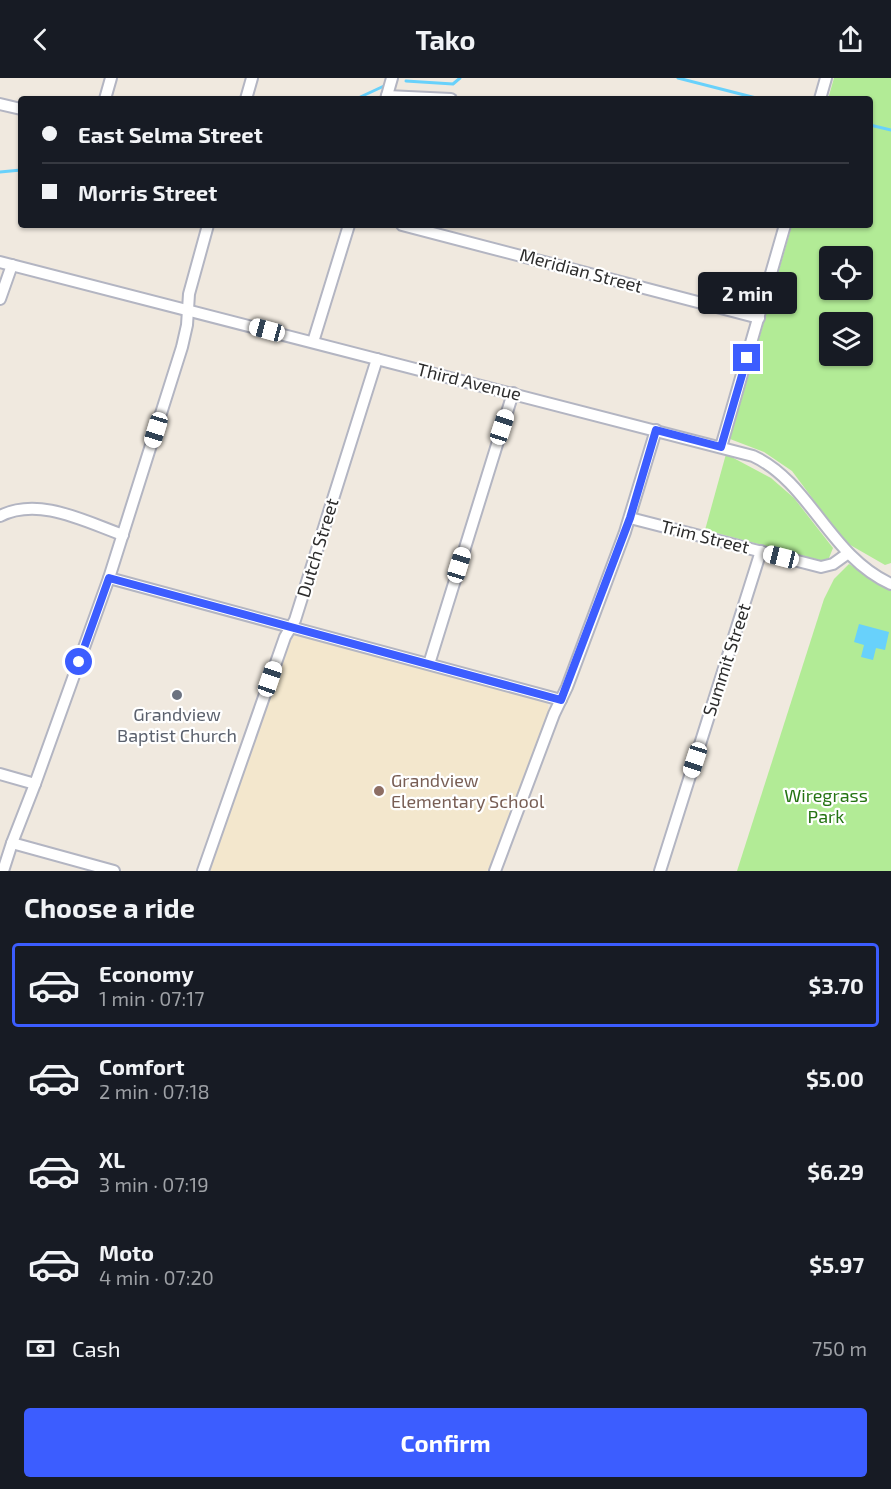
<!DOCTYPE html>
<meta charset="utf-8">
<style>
body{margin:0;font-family:"Exo 2",sans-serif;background:#242831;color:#f1f3f6;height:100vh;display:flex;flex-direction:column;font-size:22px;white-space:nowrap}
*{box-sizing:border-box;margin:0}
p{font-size:20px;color:#9ea1a6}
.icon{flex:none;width:33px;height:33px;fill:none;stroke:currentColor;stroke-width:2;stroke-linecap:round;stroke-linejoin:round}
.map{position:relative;height:793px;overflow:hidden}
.panel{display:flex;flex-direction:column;background:#171b24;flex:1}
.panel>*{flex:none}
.hud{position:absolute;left:18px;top:18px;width:855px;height:132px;border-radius:6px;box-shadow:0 2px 4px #0004;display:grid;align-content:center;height:132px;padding:0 24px;background:#171b24}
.tools{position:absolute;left:819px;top:168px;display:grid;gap:12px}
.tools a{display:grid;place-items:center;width:54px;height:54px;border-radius:6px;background:#171b24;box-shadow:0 2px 4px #0004;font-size:30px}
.end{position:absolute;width:27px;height:27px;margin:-14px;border:8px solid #3c5dff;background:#fff;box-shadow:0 0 0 3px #fff}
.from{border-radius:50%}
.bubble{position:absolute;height:42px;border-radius:6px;background:#171b24;box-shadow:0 2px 4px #0004;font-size:20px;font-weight:700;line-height:42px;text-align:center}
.car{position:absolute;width:18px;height:36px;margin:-18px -9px;border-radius:8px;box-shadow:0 0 4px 2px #0007;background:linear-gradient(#fff 24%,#345 0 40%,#fff 0 76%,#345 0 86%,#fff 0)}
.hud b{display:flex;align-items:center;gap:21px;height:57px;font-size:22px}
.hud b+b{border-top:2px solid #363941}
.hud i{width:15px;height:15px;background:#f1f3f6}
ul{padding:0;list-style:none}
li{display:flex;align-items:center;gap:18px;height:84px;margin:0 12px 9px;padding:0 12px;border:3px solid transparent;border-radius:6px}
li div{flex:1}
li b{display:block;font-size:22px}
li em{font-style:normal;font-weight:700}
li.active{border-color:#3c5dff}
li>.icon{width:54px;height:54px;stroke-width:1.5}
h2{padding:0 24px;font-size:27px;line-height:72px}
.pay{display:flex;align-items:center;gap:15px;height:66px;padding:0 24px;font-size:22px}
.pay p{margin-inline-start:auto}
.action{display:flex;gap:12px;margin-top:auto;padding:12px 24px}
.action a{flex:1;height:69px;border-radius:6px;background:#3c5dff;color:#fff;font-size:24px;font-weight:700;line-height:69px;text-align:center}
header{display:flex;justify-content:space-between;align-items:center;height:78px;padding:0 24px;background:#171b24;font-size:27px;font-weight:700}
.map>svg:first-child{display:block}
</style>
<header><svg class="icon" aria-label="back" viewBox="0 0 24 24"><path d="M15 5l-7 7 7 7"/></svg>Tako<svg class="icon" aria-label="share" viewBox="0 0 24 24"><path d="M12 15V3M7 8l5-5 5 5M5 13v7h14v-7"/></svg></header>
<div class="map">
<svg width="891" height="793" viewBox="0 0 891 793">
<rect width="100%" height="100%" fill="#f0e9df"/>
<!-- education -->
<path fill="#f3e7cd" d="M295 557 547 624 549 632 489 793H210L291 560Z"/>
<!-- green -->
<g fill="#b2eb96" fill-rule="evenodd">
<path d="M834 0H891V485L885 487 845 464 792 393 764 374 730 361 792 147H870V21H828ZM830 178H862V212H830ZM830 244H862V278H830Z"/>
<path d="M726 376 771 400 794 420 833 470 829 480 823 483 705 452Z"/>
<path d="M849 486 891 512V793H737L824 521 834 501Z"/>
</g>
<!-- water -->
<path fill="#68d1fb" d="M859 546 889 554 885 572 876 570 873 582 861 579 864 567 854 564Z"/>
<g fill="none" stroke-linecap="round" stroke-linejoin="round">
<!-- stream -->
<g stroke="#68d1fb" stroke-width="3">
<path d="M678 0 760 21"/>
<path d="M406 3 453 6 460 0"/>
<path d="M356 21 384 8"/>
<path d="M870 47 891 52"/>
<path d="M0 94 21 92"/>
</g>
<defs>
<g id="minor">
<path d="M387 18 451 21"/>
<path d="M105 21 111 0"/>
<path d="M246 21 252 0"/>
<path d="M386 21 392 0"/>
<path d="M820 21 826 0"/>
<path d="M0 26 21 31"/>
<path d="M402 147 759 240"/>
<path d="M0 184 753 378C811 405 829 478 891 506"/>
<path d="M0 221 12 187"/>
<path d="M313 264 349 147"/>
<path d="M721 369 785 147"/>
<path d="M0 438C39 418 86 444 123 457"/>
<path d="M630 440 821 489 833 486 847 476"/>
<path d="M109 500 561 622"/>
<path d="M429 586 513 315"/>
<path d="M0 696 35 706"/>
<path d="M12 765 114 793"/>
<path d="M3 793 12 765 35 706 109 500 182 269 187 247 189 216 208 147"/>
<path d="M203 793 285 559 295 542 377 281"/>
<path d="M495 793 554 636 567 609 625 454 656 352"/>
<path d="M660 793 761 473"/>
</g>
</defs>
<!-- minor casing -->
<use href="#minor" stroke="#b3b5c2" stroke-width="14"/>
<!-- minor -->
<use href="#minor" stroke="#fff" stroke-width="10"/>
</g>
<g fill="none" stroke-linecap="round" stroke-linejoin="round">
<!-- route -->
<path stroke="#3c5dff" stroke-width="8" d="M79 584 109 500 561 622 630 440 656 352 721 369 747 280"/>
</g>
<!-- markers -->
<circle fill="#6b7280" stroke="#fff" stroke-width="2" cx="177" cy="617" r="6"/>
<circle fill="#8d6e63" stroke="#fff" stroke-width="2" cx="379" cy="713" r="6"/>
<g text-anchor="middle" stroke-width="4.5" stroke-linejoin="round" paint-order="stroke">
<!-- street labels -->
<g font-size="18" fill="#2d2d2d" stroke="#fff">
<text transform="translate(581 193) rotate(15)" y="6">Meridian Street</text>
<text transform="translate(469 304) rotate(14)" y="6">Third Avenue</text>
<text transform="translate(705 459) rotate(14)" y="6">Trim Street</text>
<text transform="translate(318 470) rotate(-73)" y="6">Dutch Street</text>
<text transform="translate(727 582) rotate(-72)" y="6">Summit Street</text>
</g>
<!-- worship labels -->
<g font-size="18" fill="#5b616d" stroke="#fff">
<text x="177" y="643">Grandview<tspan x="177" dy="21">Baptist Church</tspan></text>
</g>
<!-- education labels -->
<g font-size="18" fill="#785e54" stroke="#fff" text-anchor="start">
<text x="391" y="709">Grandview<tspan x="391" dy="21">Elementary School</tspan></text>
</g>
<!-- park labels -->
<g font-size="18" fill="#257413" stroke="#fff">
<text x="826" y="724">Wiregrass<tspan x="826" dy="21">Park</tspan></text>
</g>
</g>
</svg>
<div class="tools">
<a><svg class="icon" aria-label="locate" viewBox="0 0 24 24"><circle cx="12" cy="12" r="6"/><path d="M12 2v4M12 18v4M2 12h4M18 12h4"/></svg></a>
<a><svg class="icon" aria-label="layers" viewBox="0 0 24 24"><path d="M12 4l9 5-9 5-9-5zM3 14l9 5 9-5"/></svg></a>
</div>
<i class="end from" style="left:79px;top:584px"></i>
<i class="end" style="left:747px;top:280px"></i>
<div class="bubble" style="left:698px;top:194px;width:99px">2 min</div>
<i class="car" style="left:267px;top:252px;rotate:285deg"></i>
<i class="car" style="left:502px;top:349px;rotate:18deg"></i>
<i class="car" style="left:156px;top:352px;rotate:197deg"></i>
<i class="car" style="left:781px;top:479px;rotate:284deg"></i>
<i class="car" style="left:459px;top:487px;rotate:17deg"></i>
<i class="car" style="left:270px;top:601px;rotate:19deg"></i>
<i class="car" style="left:695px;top:682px;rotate:198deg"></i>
<div class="hud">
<b><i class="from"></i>East Selma Street</b>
<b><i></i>Morris Street</b>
</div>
</div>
<section class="panel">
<h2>Choose a ride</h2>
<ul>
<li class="active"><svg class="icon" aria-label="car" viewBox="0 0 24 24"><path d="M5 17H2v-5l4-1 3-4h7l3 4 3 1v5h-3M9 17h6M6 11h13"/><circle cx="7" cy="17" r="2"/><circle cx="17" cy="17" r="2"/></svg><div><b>Economy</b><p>1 min · 07:17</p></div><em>$3.70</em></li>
<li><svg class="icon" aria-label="car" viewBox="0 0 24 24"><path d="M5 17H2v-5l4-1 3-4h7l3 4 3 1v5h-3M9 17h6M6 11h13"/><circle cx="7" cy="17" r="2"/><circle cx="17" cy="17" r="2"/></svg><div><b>Comfort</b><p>2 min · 07:18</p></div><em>$5.00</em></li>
<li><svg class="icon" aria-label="car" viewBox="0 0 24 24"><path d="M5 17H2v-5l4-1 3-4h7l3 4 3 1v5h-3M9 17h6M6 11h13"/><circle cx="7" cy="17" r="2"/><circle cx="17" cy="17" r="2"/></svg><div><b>XL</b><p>3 min · 07:19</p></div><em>$6.29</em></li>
<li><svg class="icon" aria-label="car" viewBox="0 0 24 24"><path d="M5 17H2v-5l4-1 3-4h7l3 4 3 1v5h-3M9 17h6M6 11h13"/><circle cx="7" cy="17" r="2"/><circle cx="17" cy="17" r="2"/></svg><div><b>Moto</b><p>4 min · 07:20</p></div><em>$5.97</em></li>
</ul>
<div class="pay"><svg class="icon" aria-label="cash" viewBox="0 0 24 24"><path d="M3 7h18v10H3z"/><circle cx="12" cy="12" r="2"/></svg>Cash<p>750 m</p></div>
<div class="action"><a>Confirm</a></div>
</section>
